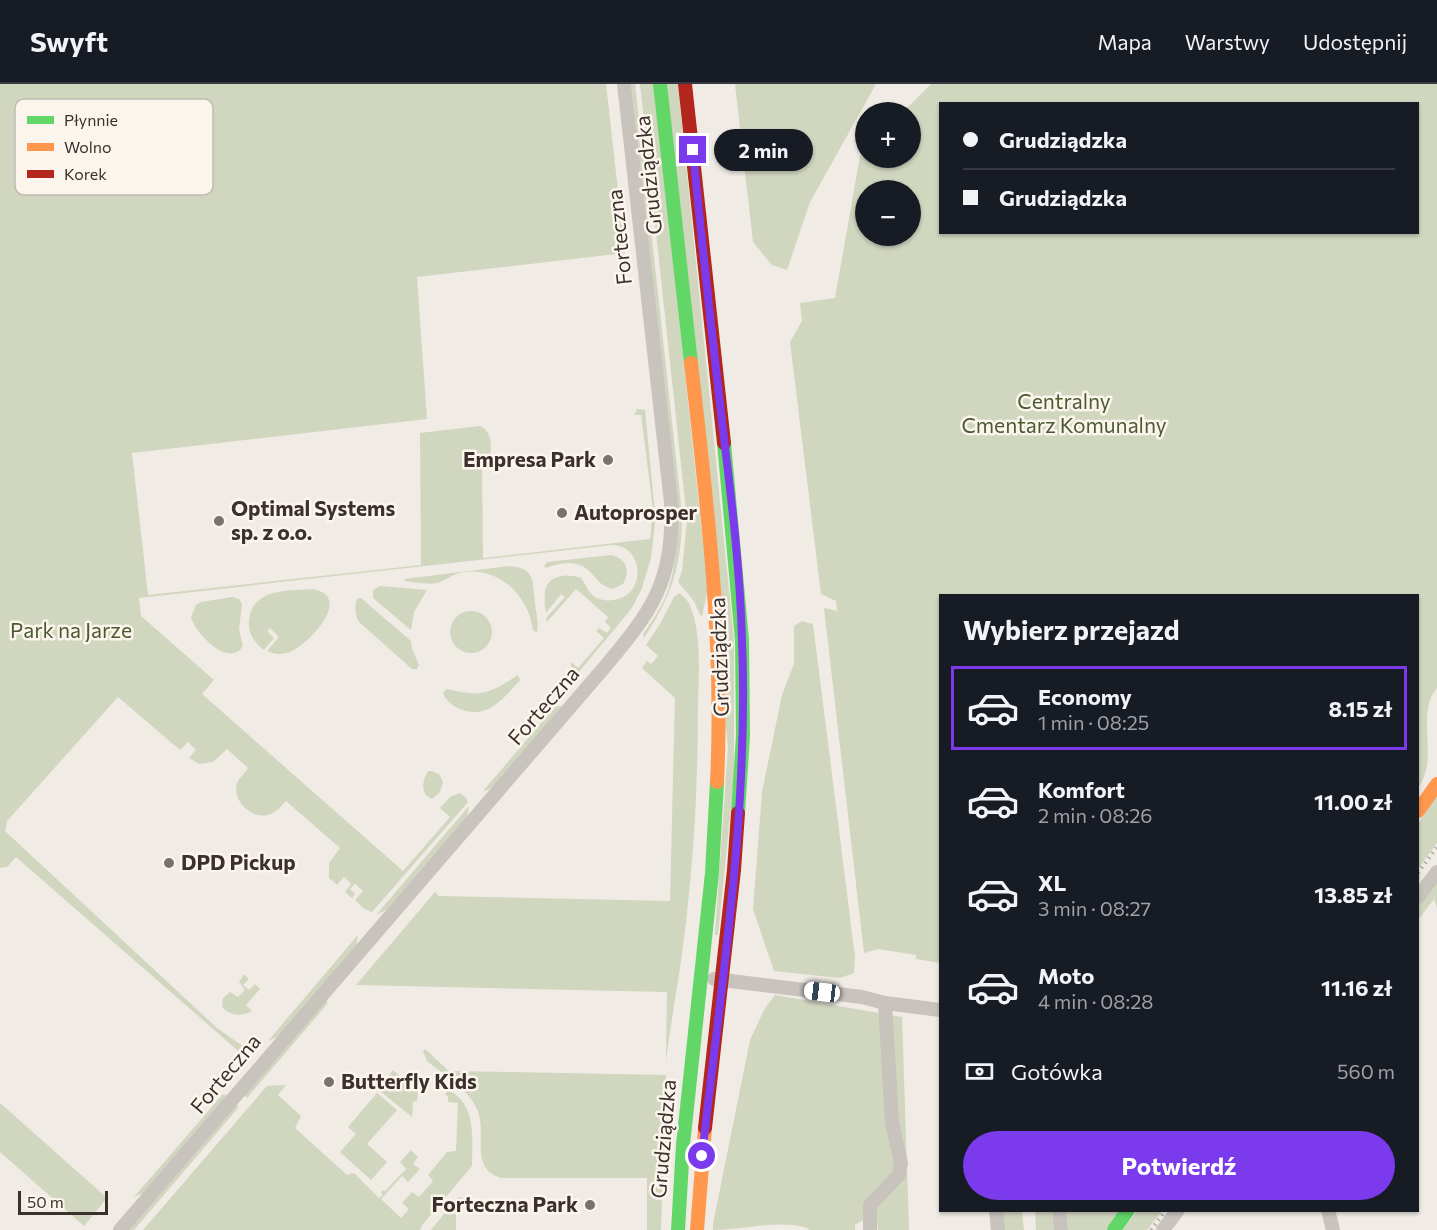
<!DOCTYPE html>
<html lang="pl">
<meta charset="utf-8">
<style>
body{margin:0;font-family:Commissioner,sans-serif;background:#242831;color:#f1f3f6;height:100vh;display:flex;flex-direction:column;font-size:22px;white-space:nowrap}
*{box-sizing:border-box;margin:0}
p{font-size:20px;color:#9ea1a6}
.icon{flex:none;width:33px;height:33px;fill:none;stroke:currentColor;stroke-width:2;stroke-linecap:round;stroke-linejoin:round}
.map{position:relative;flex:1;overflow:hidden}
.sheet{position:absolute;left:939px;top:510px;width:480px;height:618px;display:flex;flex-direction:column;background:#171b24;border-radius:0px;box-shadow:0 2px 4px #0004}
.sheet>*{flex:none}
.top-card{position:absolute;left:939px;top:18px;width:480px;height:132px;border-radius:0px;box-shadow:0 2px 4px #0004;display:grid;align-content:center;height:132px;padding:0 24px;background:#171b24}
.tools{position:absolute;left:855px;top:18px;display:grid;gap:12px}
.tools a{display:grid;place-items:center;width:66px;height:66px;border-radius:50%;background:#171b24;box-shadow:0 2px 4px #0004;font-size:30px}
.scale{position:absolute;left:18px;bottom:15px;width:90px;box-sizing:border-box;padding-left:6px;border:3px solid #3b302b;border-top:0;font-size:16px;line-height:21px;white-space:nowrap;color:#3b302b;-webkit-text-stroke:4px #fbf5ee;paint-order:stroke}
.end{position:absolute;width:27px;height:27px;margin:-14px;border:8px solid #7c3aed;background:#fff;box-shadow:0 0 0 3px #fff}
.from{border-radius:50%}
.bubble{position:absolute;height:42px;border-radius:21px;background:#171b24;box-shadow:0 2px 4px #0004;font-size:20px;font-weight:700;line-height:42px;text-align:center}
.car{position:absolute;width:18px;height:36px;margin:-18px -9px;border-radius:8px;box-shadow:0 0 4px 2px #0007;background:linear-gradient(#fff 24%,#345 0 40%,#fff 0 76%,#345 0 86%,#fff 0)}
.top-card b{display:flex;align-items:center;gap:21px;height:57px;font-size:22px}
.top-card b+b{border-top:2px solid #363941}
.top-card i{width:15px;height:15px;background:#f1f3f6}
ul{padding:0;list-style:none}
li{display:flex;align-items:center;gap:18px;height:84px;margin:0 12px 9px;padding:0 12px;border:3px solid transparent;border-radius:0px}
li div{flex:1}
li b{display:block;font-size:22px}
li em{font-style:normal;font-weight:700}
li.active{border-color:#7c3aed}
li>.icon{width:54px;height:54px;stroke-width:1.5}
h2{padding:0 24px;font-size:27px;line-height:72px}
.pay{display:flex;align-items:center;gap:15px;height:66px;padding:0 24px;font-size:22px}
.pay p{margin-inline-start:auto}
.primary-button{display:flex;gap:12px;margin-top:auto;padding:12px 24px}
.primary-button a{flex:1;height:69px;border-radius:36px;background:#7c3aed;color:#fff;font-size:24px;font-weight:700;line-height:69px;text-align:center}
header{display:flex;align-items:center;gap:36px;box-sizing:border-box;height:84px;padding:0 30px;background:#171b24;border-bottom:2px solid #363941}
header strong{font-size:28px}
nav{display:flex;gap:33px;margin-inline-start:auto;font-size:21px}
.map>svg:first-child{display:block}
</style>
<header>
<strong>Swyft</strong>
<nav><a>Mapa</a><a>Warstwy</a><a>Udostępnij</a></nav>
</header>
<div class="map">
<svg width="1437" height="1146" viewBox="0 0 1437 1146">
<rect width="100%" height="100%" fill="#f0ebe5"/>
<!-- green -->
<g fill="#d1d6bf" fill-rule="evenodd">
<path d="M0 0H606L625 169 417 193 427 335 132 369 148 511 421 481 420 349 480 342C495 348 490 367 490 381H482L483 474 650 455 653 425 641 331H634L637 325 645 326 655 429H654L655 440 651 474 642 504 632 524 578 589 571 584V578L578 584 604 554 596 547 599 544 607 549 611 544 605 538 608 533 576 505 547 538 546 534 565 513 561 510 546 529C545 522 544 515 545 508 547 490 568 489 581 494 586 501 588 508 595 513 600 516 607 517 613 516 646 513 646 462 612 461L139 514 141 532 214 596 202 610 403 787 450 733 440 724 450 713 460 709 466 714 468 718 372 828 363 824 355 816 363 807 355 800 350 805 355 810 352 814 345 808 351 800 344 793 337 801 329 794V779L340 764 286 717C281 722 276 729 268 731 252 735 231 716 237 699 239 694 245 689 248 684L227 665 213 678 199 680 189 674 196 666 188 658 180 666 118 613 7 737 5 747 217 944 244 963 249 972 245 975 244 972 16 773 7 783 0 784Z"/>
<path d="M631 0H635L682 429C682 481 672 512 644 554L643 550C649 541 656 532 661 522 675 498 676 465 678 438Z"/>
<path d="M640 0H654L708 505 702 532 700 531 694 517 678 498 682 487 687 436Z"/>
<path d="M667 0H678L734 556V692L718 851H715L728 664Z"/>
<path d="M735 0H876L810 118 787 186 772 181 753 158Z"/>
<path d="M931 0H1437V604C1435 607 1431 612 1430 616 1421 645 1437 677 1418 704V512H940V879L916 875V871L878 865 864 869 824 524 837 527 836 517 821 510 790 258 802 237 800 219 835 214 860 72 865 66 866 74H910V28H903ZM940 20H1418V148H940ZM866 106H910V152H866Z"/>
<path d="M611 471C626 474 631 487 623 500L612 505C601 502 599 497 591 489 579 475 561 478 546 484L544 482 547 478Z"/>
<path d="M509 482C537 484 532 499 535 519 536 529 539 539 537 548L533 547C529 512 500 483 463 488 453 490 446 496 437 499 429 501 414 498 405 497L404 495Z"/>
<path d="M380 502 427 506 414 528 411 546 373 514V506Z"/>
<path d="M312 505C353 512 312 556 294 566 285 571 276 571 267 567L279 553 270 544 267 547 274 554 264 566C255 559 248 550 249 538 251 504 287 507 312 505Z"/>
<path d="M679 509C686 514 690 519 692 527 701 553 699 591 698 618 698 697 694 776 684 855 679 895 671 936 666 977L667 908 356 901 435 808 439 812 670 817 675 614 642 584 647 577 651 580 658 572 646 561 660 540 674 513Z"/>
<path d="M232 513 239 515 242 520 239 545 243 562C229 585 195 549 191 533L196 521 201 518Z"/>
<path d="M361 514 411 557 412 565 419 581 417 585H412L359 538C355 530 354 523 357 515Z"/>
<circle cx="471" cy="548" r="21"/>
<path d="M802 537 813 540 855 873 854 889 840 894 774 887 753 825 762 708 782 611 794 580V542Z"/>
<path d="M518 591 520 596C503 615 487 636 460 625 453 622 445 616 443 609L446 605C483 613 487 611 518 591Z"/>
<path d="M560 622 562 623 494 702 488 706 483 707 555 623Z"/>
<path d="M428 687H431L439 690 443 698 440 708 432 715C420 710 422 697 428 687Z"/>
<path d="M1437 710V759L1418 785V740Z"/>
<path d="M469 722 467 733 386 826 376 831Z"/>
<path d="M1437 795V824L1434 815 1418 836V821Z"/>
<path d="M358 851 356 863 279 952 268 957Z"/>
<path d="M244 890 249 895 243 901 249 906 255 900 260 905 246 921 252 927C242 933 230 932 222 923L223 914 230 908 238 913 245 906 239 898Z"/>
<path d="M775 911 902 933 909 1146H878L875 1123 865 1129 862 1137 855 1141V1146H809L807 1144C778 1135 744 1146 713 1146V1140L750 956 765 924Z"/>
<path d="M326 917 328 919 247 1014 244 1011Z"/>
<path d="M425 965 449 987 666 991 668 1020 663 1082 661 1146H647V1094H501C468 1084 488 1050 477 1025 468 1005 444 991 427 977L423 967Z"/>
<path d="M393 986 418 1008 417 1017 413 1018 412 1033 379 1006Z"/>
<path d="M286 1001 278 1011 301 1032 295 1044 347 1091 354 1089 379 1114 383 1111 381 1109 383 1106 385 1107 406 1085 400 1078 411 1066 418 1073 413 1080 420 1085 408 1098 402 1092 381 1115 401 1134 409 1125 402 1119 412 1108 419 1113 433 1097 428 1091 447 1068 456 1067 458 1019 448 1018V1013L445 1010 449 1006C477 1022 472 1054 472 1082L423 1140 420 1146H143L267 1002Z"/>
<path d="M377 1009 397 1026 367 1060 387 1078 371 1096 340 1068 356 1050 348 1043Z"/>
<path d="M223 1010 227 1012 143 1109 134 1113Z"/>
<path d="M0 1019 107 1114 84 1142 0 1068Z"/>
<path d="M237 1019 238 1024 134 1146H128Z"/>
<path d="M458 1113 463 1114 466 1119 456 1122V1146H431Z"/>
<path d="M1002 1127H1022L1024 1146H1004Z"/>
<path d="M1035 1127H1052L1054 1146H1036Z"/>
<path d="M1066 1127H1120L1106 1146H1068Z"/>
<path d="M1137 1127H1162L1147 1146H1123Z"/>
</g>
<g fill="none" stroke-linecap="round" stroke-linejoin="round">
<!-- street -->
<g stroke="#c9c3be" stroke-width="14">
<path d="M1418 813 1437 788"/>
<path d="M714 895 862 913 885 919 940 926"/>
<path d="M996 1126 998 1146"/>
<path d="M1059 1126 1061 1146"/>
<path d="M1328 1126 1333 1146"/>
<path d="M120 1146 603 585C652 527 674 498 671 419L624 0"/>
<path d="M870 1146V1121L899 1091 901 1079 892 1038 885 919"/>
<path d="M1163 1146 1178 1126"/>
</g>
<!-- fast -->
<g stroke="#63d668" stroke-width="14">
<path d="M660 0 691 279"/>
<path d="M724 359 742 556 743 652 738 729"/>
<path d="M678 1146 683 1061 712 789 717 698"/>
<path d="M1114 1146 1128 1126"/>
</g>
<!-- slow -->
<g stroke="#ff974d" stroke-width="14">
<path d="M691 279C707 419 724 558 717 698"/>
<path d="M1418 727 1437 700"/>
<path d="M697 1146 705 1044"/>
</g>
<!-- jam -->
<g stroke="#b3261e" stroke-width="14">
<path d="M685 0 724 359"/>
<path d="M705 1044 734 786 738 729"/>
</g>
<!-- rail -->
<g stroke="#b1aca8" stroke-width="4" stroke-dasharray="1.5 4.5" stroke-linecap="butt">
<path d="M1418 789 1437 763"/>
<path d="M1151 1146 1166 1126"/>
</g>
</g>
<g fill="none" stroke-linecap="round" stroke-linejoin="round">
<!-- route -->
<path stroke="#7c3aed" stroke-width="8" d="M693 66C701 154 711 241 721 329 730 404 740 480 742 556 749 729 721 901 702 1072"/>
</g>
<!-- markers -->
<g fill="#7a716c" stroke="#fbf5ee" stroke-width="2">
<circle cx="608" cy="376" r="6"/>
<circle cx="562" cy="429" r="6"/>
<circle cx="219" cy="437" r="6"/>
<circle cx="169" cy="779" r="6"/>
<circle cx="329" cy="998" r="6"/>
<circle cx="590" cy="1121" r="6"/>
</g>
<g text-anchor="middle" stroke-width="5" stroke-linejoin="round" paint-order="stroke">
<!-- street labels -->
<g font-size="21" fill="#3b302b" stroke="#fbf5ee">
<text transform="translate(649 91) rotate(-96)" y="7">Grudziądzka</text>
<text transform="translate(620 153) rotate(-96)" y="7">Forteczna</text>
<text transform="translate(720 573) rotate(-92)" y="7">Grudziądzka</text>
<text transform="translate(544 622) rotate(-49)" y="7">Forteczna</text>
<text transform="translate(226 990) rotate(-50)" y="7">Forteczna</text>
<text transform="translate(664 1055) rotate(-85)" y="7">Grudziądzka</text>
</g>
<!-- park labels -->
<g font-size="21" fill="#4a5a2e" stroke="#fbf5ee">
<text x="1064" y="325">Centralny<tspan x="1064" dy="24">Cmentarz Komunalny</tspan></text>
<text x="71" y="554">Park na Jarze</text>
</g>
<!-- poi labels -->
<g font-size="21" font-weight="bold" fill="#3b302b" stroke="#fbf5ee" text-anchor="start">
<text x="596" y="383" text-anchor="end">Empresa Park</text>
<text x="231" y="432">Optimal Systems<tspan x="231" dy="24">sp. z o.o.</tspan></text>
<text x="574" y="436">Autoprosper</text>
<text x="181" y="786">DPD Pickup</text>
<text x="341" y="1005">Butterfly Kids</text>
<text x="578" y="1128" text-anchor="end">Forteczna Park</text>
</g>
</g>
<!-- legend -->
<rect x="15" y="15" width="198" height="96" rx="9" fill="#fbf5ee" stroke="#c1bab4" stroke-width="1.5"/>
<rect x="27" y="32" width="27" height="8" fill="#63d668"/>
<rect x="27" y="59" width="27" height="8" fill="#ff974d"/>
<rect x="27" y="86" width="27" height="8" fill="#b3261e"/>
<g font-size="16" fill="#3b302b">
<text x="64" y="42">Płynnie</text>
<text x="64" y="69">Wolno</text>
<text x="64" y="96">Korek</text>
</g>
</svg>
<div class="tools">
<a>+</a>
<a>−</a>
</div>
<div class="scale">50 m</div>
<i class="end from" style="left:702px;top:1072px"></i>
<i class="end" style="left:693px;top:66px"></i>
<div class="bubble" style="left:714px;top:45px;width:99px">2 min</div>
<i class="car" style="left:822px;top:908px;rotate:277deg"></i>
<div class="top-card">
<b><i class="from"></i>Grudziądzka</b>
<b><i></i>Grudziądzka</b>
</div>
<section class="sheet">
<h2>Wybierz przejazd</h2>
<ul>
<li class="active"><svg class="icon" aria-label="car" viewBox="0 0 24 24"><path d="M5 17H2v-5l4-1 3-4h7l3 4 3 1v5h-3M9 17h6M6 11h13"/><circle cx="7" cy="17" r="2"/><circle cx="17" cy="17" r="2"/></svg><div><b>Economy</b><p>1 min · 08:25</p></div><em>8.15 zł</em></li>
<li><svg class="icon" aria-label="car" viewBox="0 0 24 24"><path d="M5 17H2v-5l4-1 3-4h7l3 4 3 1v5h-3M9 17h6M6 11h13"/><circle cx="7" cy="17" r="2"/><circle cx="17" cy="17" r="2"/></svg><div><b>Komfort</b><p>2 min · 08:26</p></div><em>11.00 zł</em></li>
<li><svg class="icon" aria-label="car" viewBox="0 0 24 24"><path d="M5 17H2v-5l4-1 3-4h7l3 4 3 1v5h-3M9 17h6M6 11h13"/><circle cx="7" cy="17" r="2"/><circle cx="17" cy="17" r="2"/></svg><div><b>XL</b><p>3 min · 08:27</p></div><em>13.85 zł</em></li>
<li><svg class="icon" aria-label="car" viewBox="0 0 24 24"><path d="M5 17H2v-5l4-1 3-4h7l3 4 3 1v5h-3M9 17h6M6 11h13"/><circle cx="7" cy="17" r="2"/><circle cx="17" cy="17" r="2"/></svg><div><b>Moto</b><p>4 min · 08:28</p></div><em>11.16 zł</em></li>
</ul>
<div class="pay"><svg class="icon" aria-label="cash" viewBox="0 0 24 24"><path d="M3 7h18v10H3z"/><circle cx="12" cy="12" r="2"/></svg>Gotówka<p>560 m</p></div>
<div class="primary-button"><a>Potwierdź</a></div>
</section>
</div>
